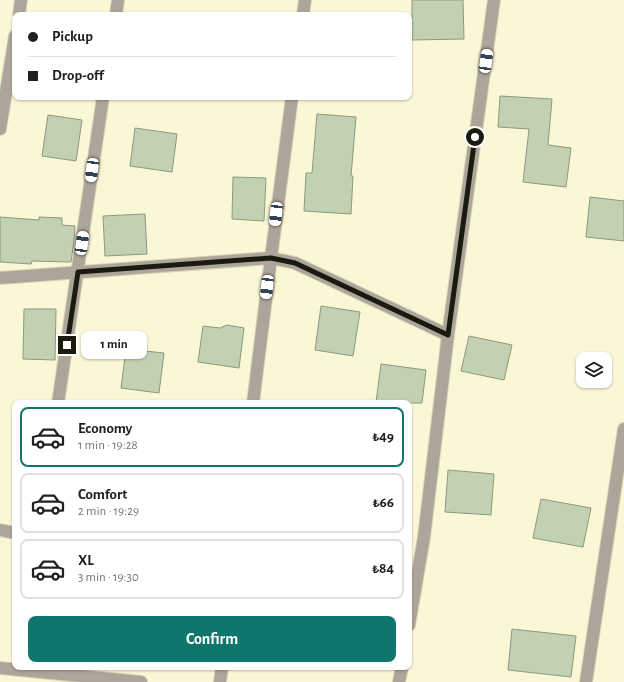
<!DOCTYPE html>
<meta charset="utf-8">
<style>
body{margin:0;font-family:"Alegreya Sans",sans-serif;background:#f6f6f6;color:#202124;height:100vh;display:flex;flex-direction:column;font-size:15px;white-space:nowrap}
*{box-sizing:border-box;margin:0}
p{font-size:13px;color:#757577}
.icon{flex:none;width:22px;height:22px;fill:none;stroke:currentColor;stroke-width:2;stroke-linecap:round;stroke-linejoin:round}
.map{position:relative;flex:1;overflow:hidden}
.sheet{position:absolute;left:12px;top:400px;width:400px;height:270px;display:flex;flex-direction:column;background:#fff;border-radius:8px;box-shadow:0 1px 3px #0004}
.sheet>*{flex:none}
.top-card{position:absolute;left:12px;top:12px;width:400px;height:88px;border-radius:8px;box-shadow:0 1px 3px #0004;display:grid;align-content:center;height:88px;padding:0 16px;background:#fff}
.fabs{position:absolute;left:576px;top:352px;display:grid;gap:8px}
.fabs a{display:grid;place-items:center;width:36px;height:36px;border-radius:8px;background:#fff;box-shadow:0 1px 3px #0004;font-size:20px}
.end{position:absolute;width:18px;height:18px;margin:-9px;border:5px solid #1b1a0e;background:#fff;box-shadow:0 0 0 2px #fff}
.from{border-radius:50%}
.bubble{position:absolute;height:28px;border-radius:8px;background:#fff;box-shadow:0 1px 3px #0004;font-size:13px;font-weight:700;line-height:28px;text-align:center}
.car{position:absolute;width:12px;height:24px;margin:-12px -6px;border-radius:5px;box-shadow:0 0 3px 1px #0007;background:linear-gradient(#fff 24%,#345 0 40%,#fff 0 76%,#345 0 86%,#fff 0)}
.top-card b{display:flex;align-items:center;gap:14px;height:38px;font-size:15px}
.top-card b+b{border-top:1px solid #e0e0e0}
.top-card i{width:10px;height:10px;background:#202124}
ul{padding:7px 0 0;list-style:none}
li{display:flex;align-items:center;gap:12px;height:60px;margin:0 8px 6px;padding:0 8px;border:2px solid #e0e0e0;border-radius:8px}
li div{flex:1}
li b{display:block;font-size:15px}
li em{font-style:normal;font-weight:700}
li.active{border-color:#0f766e}
li>.icon{width:36px;height:36px;stroke-width:1.5}
.action{display:flex;gap:8px;margin-top:auto;padding:8px 16px}
.action a{flex:1;height:46px;border-radius:8px;background:#0f766e;color:#fff;font-size:16px;font-weight:700;line-height:46px;text-align:center}
.map>svg:first-child{display:block}
</style>
<div class="map">
<svg width="624" height="682" viewBox="0 0 624 682">
<rect width="100%" height="100%" fill="#faf7d6"/>
<!-- building -->
<g fill="#c3d1b3" stroke="#8c997c">
<path d="M412 0H463L464 39 412 40Z"/>
<path d="M500 96 552 99 548 145 571 148 566 187 523 182 529 129 498 127Z"/>
<path d="M317 114 356 117 351 176H353L351 214 304 211 306 173H312Z"/>
<path d="M48 115 82 120 76 161 42 156Z"/>
<path d="M135 128 177 134 172 172 130 166Z"/>
<path d="M233 177 266 178 264 221 232 219Z"/>
<path d="M590 197 624 201V241L586 237Z"/>
<path d="M145 214 147 254 105 256 103 216Z"/>
<path d="M0 217 39 220V217L62 218V225L75 226 74 241 71 262 32 261 31 264 0 262Z"/>
<path d="M321 306 360 312 353 356 315 350Z"/>
<path d="M24 309H56L55 360 23 359Z"/>
<path d="M227 325 244 328 239 368 198 362 203 326 220 328Z"/>
<path d="M469 336 512 345 504 380 461 371Z"/>
<path d="M126 349 164 353 159 393 121 388Z"/>
<path d="M381 364 426 370 422 403H388L376 402Z"/>
<path d="M448 470 494 474 491 515 445 512Z"/>
<path d="M541 499 591 508 583 547 533 538Z"/>
<path d="M512 629 576 636 571 677 508 670Z"/>
</g>
<g fill="none" stroke-linecap="round" stroke-linejoin="round">
<defs>
<g id="minor">
<path d="M19 15 21 0"/>
<path d="M116 15 118 0"/>
<path d="M303 15 305 0"/>
<path d="M0 129 15 36"/>
<path d="M0 278 271 258 295 263 448 335"/>
<path d="M58 403 103 97"/>
<path d="M253 403 271 258 292 97"/>
<path d="M0 530 15 533"/>
<path d="M409 625 424 537 448 335 494 0"/>
<path d="M0 668 141 682"/>
<path d="M220 682 222 667"/>
<path d="M399 682 402 667"/>
<path d="M586 682 624 429"/>
</g>
</defs>
<!-- minor casing -->
<use href="#minor" stroke="#d6d4b6" stroke-width="14"/>
<!-- minor -->
<use href="#minor" stroke="#ada599" stroke-width="12"/>
</g>
<g fill="none" stroke-linecap="round" stroke-linejoin="round">
<!-- route -->
<path stroke="#1b1a0e" stroke-width="5" d="M67 345 78 272 271 258 295 263 448 335 475 137"/>
</g>
</svg>
<div class="fabs">
<a><svg class="icon" aria-label="layers" viewBox="0 0 24 24"><path d="M12 4l9 5-9 5-9-5zM3 14l9 5 9-5"/></svg></a>
</div>
<i class="end from" style="left:475px;top:137px"></i>
<i class="end" style="left:67px;top:345px"></i>
<div class="bubble" style="left:81px;top:331px;width:66px">1 min</div>
<i class="car" style="left:486px;top:61px;rotate:8deg"></i>
<i class="car" style="left:92px;top:170px;rotate:188deg"></i>
<i class="car" style="left:276px;top:214px;rotate:187deg"></i>
<i class="car" style="left:82px;top:243px;rotate:8deg"></i>
<i class="car" style="left:267px;top:287px;rotate:187deg"></i>
<div class="top-card">
<b><i class="from"></i>Pickup</b>
<b><i></i>Drop-off</b>
</div>
<section class="sheet">
<ul>
<li class="active"><svg class="icon" aria-label="car" viewBox="0 0 24 24"><path d="M5 17H2v-5l4-1 3-4h7l3 4 3 1v5h-3M9 17h6M6 11h13"/><circle cx="7" cy="17" r="2"/><circle cx="17" cy="17" r="2"/></svg><div><b>Economy</b><p>1 min · 19:28</p></div><em>₺49</em></li>
<li><svg class="icon" aria-label="car" viewBox="0 0 24 24"><path d="M5 17H2v-5l4-1 3-4h7l3 4 3 1v5h-3M9 17h6M6 11h13"/><circle cx="7" cy="17" r="2"/><circle cx="17" cy="17" r="2"/></svg><div><b>Comfort</b><p>2 min · 19:29</p></div><em>₺66</em></li>
<li><svg class="icon" aria-label="car" viewBox="0 0 24 24"><path d="M5 17H2v-5l4-1 3-4h7l3 4 3 1v5h-3M9 17h6M6 11h13"/><circle cx="7" cy="17" r="2"/><circle cx="17" cy="17" r="2"/></svg><div><b>XL</b><p>3 min · 19:30</p></div><em>₺84</em></li>
</ul>
<div class="action"><a>Confirm</a></div>
</section>
</div>
